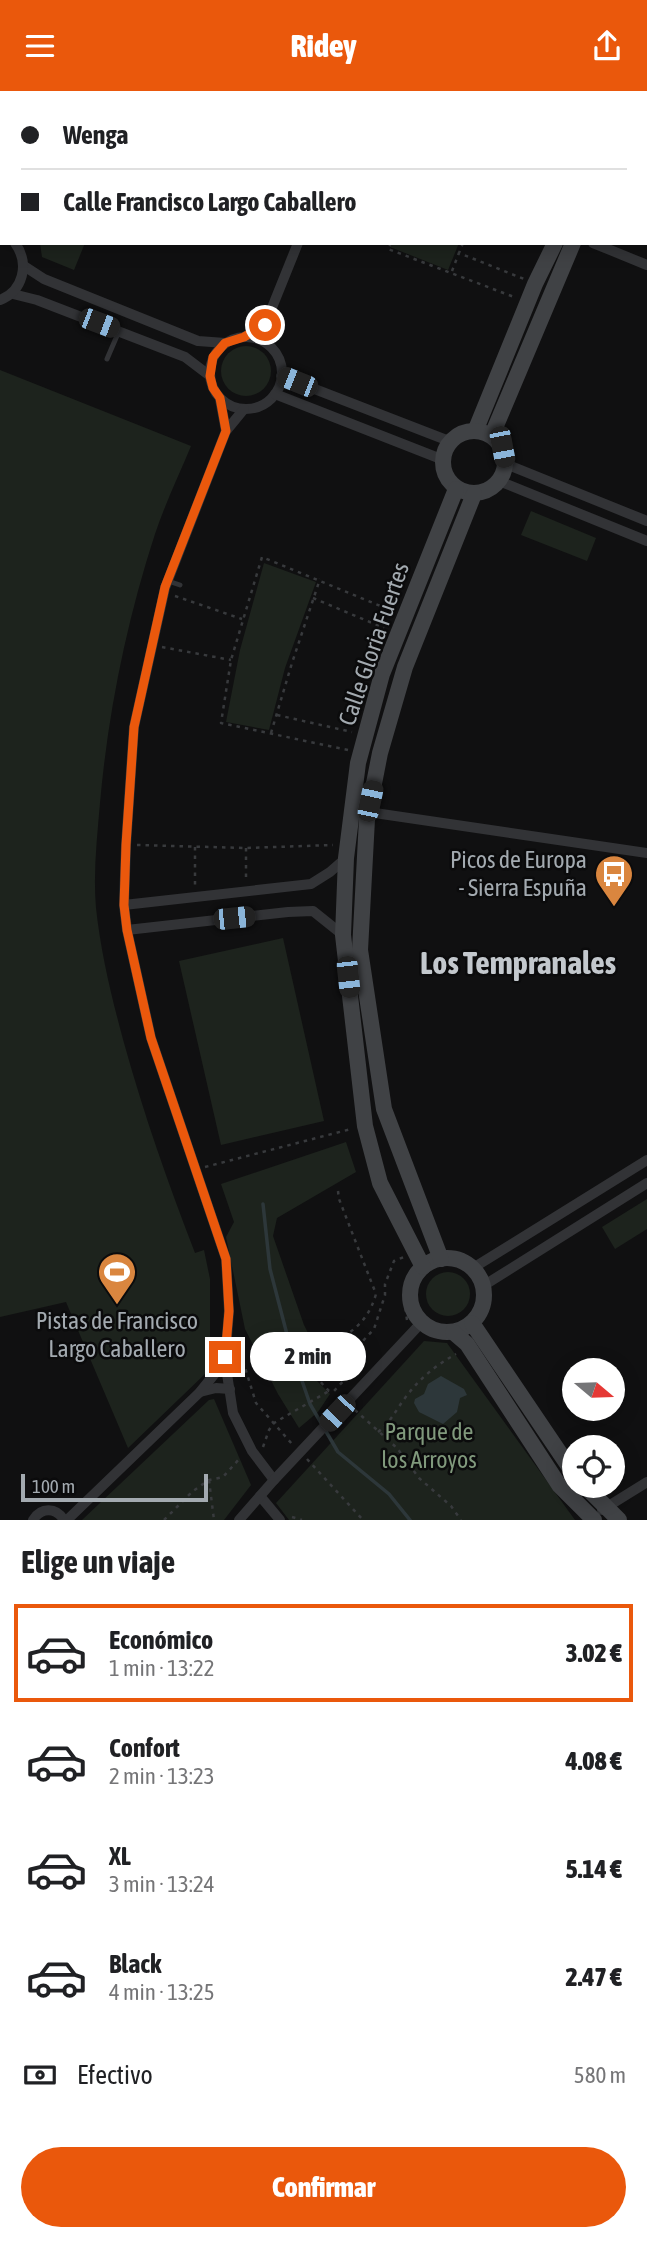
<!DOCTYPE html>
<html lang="es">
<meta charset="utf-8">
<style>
body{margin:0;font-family:"Asap Condensed",sans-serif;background:#f6f6f6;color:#202124;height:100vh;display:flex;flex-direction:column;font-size:26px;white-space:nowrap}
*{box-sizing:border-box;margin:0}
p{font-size:23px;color:#757577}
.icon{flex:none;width:38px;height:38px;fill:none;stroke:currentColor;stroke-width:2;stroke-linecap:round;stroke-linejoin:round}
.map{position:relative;height:1429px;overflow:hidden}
.details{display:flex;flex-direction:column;background:#fff;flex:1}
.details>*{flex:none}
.hud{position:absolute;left:0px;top:0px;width:648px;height:154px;box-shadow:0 4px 18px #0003;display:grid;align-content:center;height:154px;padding:0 21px;background:#fff}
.needle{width:46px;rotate:109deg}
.buttons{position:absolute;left:562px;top:1267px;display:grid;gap:14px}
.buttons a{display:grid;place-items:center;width:63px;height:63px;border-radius:50%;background:#fff;box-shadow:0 4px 18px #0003;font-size:35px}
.scale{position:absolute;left:21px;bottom:18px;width:187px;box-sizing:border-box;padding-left:7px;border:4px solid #a3aab0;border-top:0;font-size:19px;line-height:24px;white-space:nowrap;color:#a3aab0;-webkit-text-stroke:5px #0b0b0c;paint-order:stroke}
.end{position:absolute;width:32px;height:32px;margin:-16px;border:9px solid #ea580c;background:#fff;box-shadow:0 0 0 4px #fff}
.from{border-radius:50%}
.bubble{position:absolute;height:49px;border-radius:24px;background:#fff;box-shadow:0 4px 18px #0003;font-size:23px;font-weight:800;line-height:49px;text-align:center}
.car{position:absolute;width:21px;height:42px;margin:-21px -10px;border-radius:9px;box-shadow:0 0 5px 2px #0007;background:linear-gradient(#222 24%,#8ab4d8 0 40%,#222 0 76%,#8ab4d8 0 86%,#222 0)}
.hud b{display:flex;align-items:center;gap:24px;height:66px;font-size:26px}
.hud b+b{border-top:2px solid #e0e0e0}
.hud i{width:18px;height:18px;background:#202124}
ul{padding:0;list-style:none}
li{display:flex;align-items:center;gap:21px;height:98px;margin:0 14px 10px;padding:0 7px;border:4px solid transparent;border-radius:0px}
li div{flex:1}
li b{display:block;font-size:26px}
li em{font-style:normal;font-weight:800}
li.current{border-color:#ea580c}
li>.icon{width:63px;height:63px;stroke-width:1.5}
h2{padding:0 21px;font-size:32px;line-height:84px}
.pay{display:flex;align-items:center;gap:18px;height:77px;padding:0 21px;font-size:26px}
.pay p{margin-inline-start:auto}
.primary-button{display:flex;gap:14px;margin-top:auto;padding:14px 21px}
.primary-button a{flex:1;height:80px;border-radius:42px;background:#ea580c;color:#fff;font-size:28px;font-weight:800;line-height:80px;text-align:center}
header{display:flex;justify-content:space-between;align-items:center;height:91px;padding:0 21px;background:#ea580c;color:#fff;font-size:32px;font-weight:800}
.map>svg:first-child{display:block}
</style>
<header><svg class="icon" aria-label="menu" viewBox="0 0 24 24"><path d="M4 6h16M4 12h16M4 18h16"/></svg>Ridey<svg class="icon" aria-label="share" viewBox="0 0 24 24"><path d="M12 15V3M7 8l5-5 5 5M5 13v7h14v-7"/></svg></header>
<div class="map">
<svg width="647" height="1429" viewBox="0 0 647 1429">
<rect width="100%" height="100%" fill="#101011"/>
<!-- green -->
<g fill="#1d231d">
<path d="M40 152H85L74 179 42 166Z"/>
<path d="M391 152H459L448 179 390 156Z"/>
<circle cx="246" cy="280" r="25"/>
<path d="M0 279 191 355C179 384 165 413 155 443 127 529 108 621 100 712 97 747 93 782 96 817 101 863 112 908 124 952 144 1024 168 1092 195 1162L204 1159 210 1188V1274L207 1281 128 1357 66 1211 0 1226Z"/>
<path d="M531 420 596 447 587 470 521 444Z"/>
<path d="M264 472 316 491 285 577 269 639 226 631 240 559Z"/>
<path d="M283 847 324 1030 221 1054 179 870Z"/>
<path d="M346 1051 356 1081 277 1127 273 1145 304 1234 315 1256 306 1269 312 1285 330 1303 318 1321 299 1337 278 1303 245 1238 226 1146 234 1131 221 1093Z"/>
<path d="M647 1108V1138L615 1158 602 1136Z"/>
<circle cx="448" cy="1203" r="22"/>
<path d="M424 1250 447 1252 575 1429H289L276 1412Z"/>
<path d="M214 1308 251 1394 224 1429H82L209 1309Z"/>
</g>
<!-- water -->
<path fill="#2d373a" d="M441 1285 464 1298 467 1304 460 1307 457 1321 443 1333 419 1321 414 1312 415 1308 424 1303 428 1293Z"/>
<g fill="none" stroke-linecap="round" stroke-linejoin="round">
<!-- stream -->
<path stroke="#2d373a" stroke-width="3.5" d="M263 1113 270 1178 290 1255 310 1313 338 1361 389 1403 410 1429"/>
<!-- path -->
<g stroke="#383a3d" stroke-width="2.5" stroke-dasharray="3.5 5" stroke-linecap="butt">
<path d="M87 2 88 0"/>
<path d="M391 152 388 158 514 206"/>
<path d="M463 152 459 162 524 188"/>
<path d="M452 180 459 162"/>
<path d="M175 505 242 528"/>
<path d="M313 507 384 537"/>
<path d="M162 556 231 569"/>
<path d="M277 624 352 641"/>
<path d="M271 642 292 572 320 488"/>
<path d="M348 659 221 632 231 569 262 466 390 519"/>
<path d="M137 754 246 757 333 754"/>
<path d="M195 756V794"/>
<path d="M246 757V789"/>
<path d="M205 1076 351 1038"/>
<path d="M338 1100 339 1108 376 1203C366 1238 343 1245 314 1264 308 1278 319 1290 329 1300H334L350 1283 360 1253 374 1238 385 1204V1193L394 1170 404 1166"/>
<path d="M407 1229 404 1207 410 1181"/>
<path d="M238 1254 256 1312 292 1353"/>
<path d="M355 1319 397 1357 419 1387 451 1415 461 1429"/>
<path d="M378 1341C390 1332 396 1319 405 1307 419 1288 436 1274 456 1263"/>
<path d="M263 1356 269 1339 274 1332 329 1300"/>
<path d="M307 1368 363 1429"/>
<path d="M209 1389 214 1429"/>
<path d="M292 1426 302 1429"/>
<path d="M164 1429 193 1400 209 1389 223 1386 241 1366"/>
</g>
<!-- lane -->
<g stroke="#323336" stroke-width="5">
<path d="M107 268 119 240"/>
<path d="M168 490 180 494"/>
</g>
<!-- street -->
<g stroke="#323336" stroke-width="10">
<path d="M27 0 32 2"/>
<path d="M44 2 45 0"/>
<path d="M66 2 67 0"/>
<path d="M358 2 359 0"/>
<path d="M0 112 2 108"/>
<path d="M0 141 2 142"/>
<path d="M593 152 647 174"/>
<path d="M24 175 44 188 198 250 225 252"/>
<path d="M13 203 37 209 185 266 210 285"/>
<path d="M0 209C23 200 30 173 15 152"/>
<path d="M244 246 265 234 298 152"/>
<circle cx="246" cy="282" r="36"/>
<path d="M281 285 449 350"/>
<path d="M275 303 441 368"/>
<path d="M220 308 226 340"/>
<path d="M244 318 226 340 165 497 134 636 126 754 124 814 127 839 151 947 226 1168 229 1220 225 1270 233 1322 252 1360 274 1389"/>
<path d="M506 373 647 430"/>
<path d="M499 390 647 450"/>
<path d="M368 721 647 762"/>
<path d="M124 814 311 793 330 781 346 767"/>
<path d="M127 839 288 821 313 820 343 844"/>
<path d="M473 1177 647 1069"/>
<path d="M483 1195 647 1092"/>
<path d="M200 1301 216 1297 230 1298"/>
<path d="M260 1405 280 1429"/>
<path d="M602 1419 647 1391"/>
<path d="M33 1429C41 1416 56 1416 64 1429"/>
<path d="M67 1429 200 1301 225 1270"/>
<path d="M239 1429 274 1389 422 1231"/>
</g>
<!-- secondary -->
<g stroke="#404245" stroke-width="16">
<path d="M637 2 639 0"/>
<path d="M646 24 647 22"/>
<path d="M476 338 535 193 555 152"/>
<circle cx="474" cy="371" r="31"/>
<path d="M492 344 573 152"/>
<circle cx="447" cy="1204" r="37"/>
<path d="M441 1168 384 1018 360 859 367 728 380 662 405 576 474 403"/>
<path d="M423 1176 380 1092 365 1035 343 844 346 767 358 672 382 583 456 398"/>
<path d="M472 1232 574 1383"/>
<path d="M453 1241 467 1253 559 1394 594 1429"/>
<path d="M585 1395 619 1429"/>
</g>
</g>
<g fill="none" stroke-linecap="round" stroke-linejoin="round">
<!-- route -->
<path stroke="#ea580c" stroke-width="9" d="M225 1266 229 1220 226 1168 151 947 127 839 124 814 126 754 134 636 165 496 226 340 220 307 213 297 210 285 213 266 225 252 244 246 265 234"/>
</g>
<!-- icons -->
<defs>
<symbol id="bus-pin" viewBox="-11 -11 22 30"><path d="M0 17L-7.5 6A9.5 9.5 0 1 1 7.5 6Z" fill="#da863f" stroke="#0b0b0c"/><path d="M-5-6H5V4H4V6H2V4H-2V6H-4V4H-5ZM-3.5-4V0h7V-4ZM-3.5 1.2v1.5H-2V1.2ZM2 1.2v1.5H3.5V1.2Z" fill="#fff"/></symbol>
<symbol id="stadium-pin" viewBox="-11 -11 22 30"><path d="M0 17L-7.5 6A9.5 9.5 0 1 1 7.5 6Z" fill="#da863f" stroke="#0b0b0c"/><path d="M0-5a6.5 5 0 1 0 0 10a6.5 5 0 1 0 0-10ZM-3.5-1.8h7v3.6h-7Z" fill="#fff"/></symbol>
</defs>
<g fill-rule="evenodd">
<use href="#bus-pin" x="592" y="761" width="44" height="60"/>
<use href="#stadium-pin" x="95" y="1159" width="44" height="60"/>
</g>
<g text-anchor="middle" stroke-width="5" stroke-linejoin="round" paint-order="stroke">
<!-- street labels -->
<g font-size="24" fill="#a3aab0" stroke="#0b0b0c">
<text transform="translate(374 553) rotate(-71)" y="8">Calle Gloria Fuertes</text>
</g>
<!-- poi labels -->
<g font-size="24" fill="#a3aab0" stroke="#0b0b0c" text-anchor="end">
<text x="587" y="777">Picos de Europa<tspan x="587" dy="28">- Sierra Espuña</tspan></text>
<text x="117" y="1238" text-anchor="middle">Pistas de Francisco<tspan x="117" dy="28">Largo Caballero</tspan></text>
</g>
<!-- park labels -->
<g font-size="24" fill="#80997c" stroke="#0b0b0c">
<text x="429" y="1349">Parque de<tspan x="429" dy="28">los Arroyos</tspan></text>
</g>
<!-- district labels -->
<g font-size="32" font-weight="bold" fill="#c3c8cd" stroke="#0b0b0c">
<text x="518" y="883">Los Tempranales</text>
</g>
</g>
</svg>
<div class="buttons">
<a><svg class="needle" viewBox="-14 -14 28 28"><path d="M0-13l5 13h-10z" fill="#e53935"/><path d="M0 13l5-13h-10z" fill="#757577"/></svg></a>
<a><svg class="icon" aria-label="locate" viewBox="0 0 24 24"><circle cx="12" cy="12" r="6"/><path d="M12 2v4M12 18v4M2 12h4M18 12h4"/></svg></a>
</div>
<div class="scale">100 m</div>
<i class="end from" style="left:265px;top:234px"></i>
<i class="end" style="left:225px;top:1266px"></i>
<div class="bubble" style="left:250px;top:1241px;width:116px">2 min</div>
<i class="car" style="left:99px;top:232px;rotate:111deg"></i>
<i class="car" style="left:297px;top:291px;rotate:292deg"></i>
<i class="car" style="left:502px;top:356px;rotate:169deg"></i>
<i class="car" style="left:370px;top:710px;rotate:12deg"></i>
<i class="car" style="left:234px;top:827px;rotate:84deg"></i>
<i class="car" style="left:348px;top:886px;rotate:174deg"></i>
<i class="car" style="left:337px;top:1322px;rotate:223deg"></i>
<div class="hud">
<b><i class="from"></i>Wenga</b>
<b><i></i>Calle Francisco Largo Caballero</b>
</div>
</div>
<section class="details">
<h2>Elige un viaje</h2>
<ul>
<li class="current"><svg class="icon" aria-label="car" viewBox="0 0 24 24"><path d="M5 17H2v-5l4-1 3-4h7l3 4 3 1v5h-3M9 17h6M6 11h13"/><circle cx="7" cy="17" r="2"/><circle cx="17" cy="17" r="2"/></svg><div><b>Económico</b><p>1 min · 13:22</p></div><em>3.02 €</em></li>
<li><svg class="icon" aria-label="car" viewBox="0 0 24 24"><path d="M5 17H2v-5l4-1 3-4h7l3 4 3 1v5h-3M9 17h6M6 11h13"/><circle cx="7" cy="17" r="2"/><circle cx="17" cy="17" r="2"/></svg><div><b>Confort</b><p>2 min · 13:23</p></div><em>4.08 €</em></li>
<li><svg class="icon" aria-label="car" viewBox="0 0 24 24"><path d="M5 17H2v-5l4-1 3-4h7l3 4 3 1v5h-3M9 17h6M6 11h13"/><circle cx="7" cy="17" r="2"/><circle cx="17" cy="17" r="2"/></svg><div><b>XL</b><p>3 min · 13:24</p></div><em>5.14 €</em></li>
<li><svg class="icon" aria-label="car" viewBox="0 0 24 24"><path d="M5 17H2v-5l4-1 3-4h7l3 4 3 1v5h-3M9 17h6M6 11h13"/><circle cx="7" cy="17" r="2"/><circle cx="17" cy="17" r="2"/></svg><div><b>Black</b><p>4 min · 13:25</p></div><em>2.47 €</em></li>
</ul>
<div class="pay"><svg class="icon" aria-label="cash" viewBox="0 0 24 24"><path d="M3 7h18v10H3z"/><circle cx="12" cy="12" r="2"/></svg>Efectivo<p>580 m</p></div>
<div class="primary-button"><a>Confirmar</a></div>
</section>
